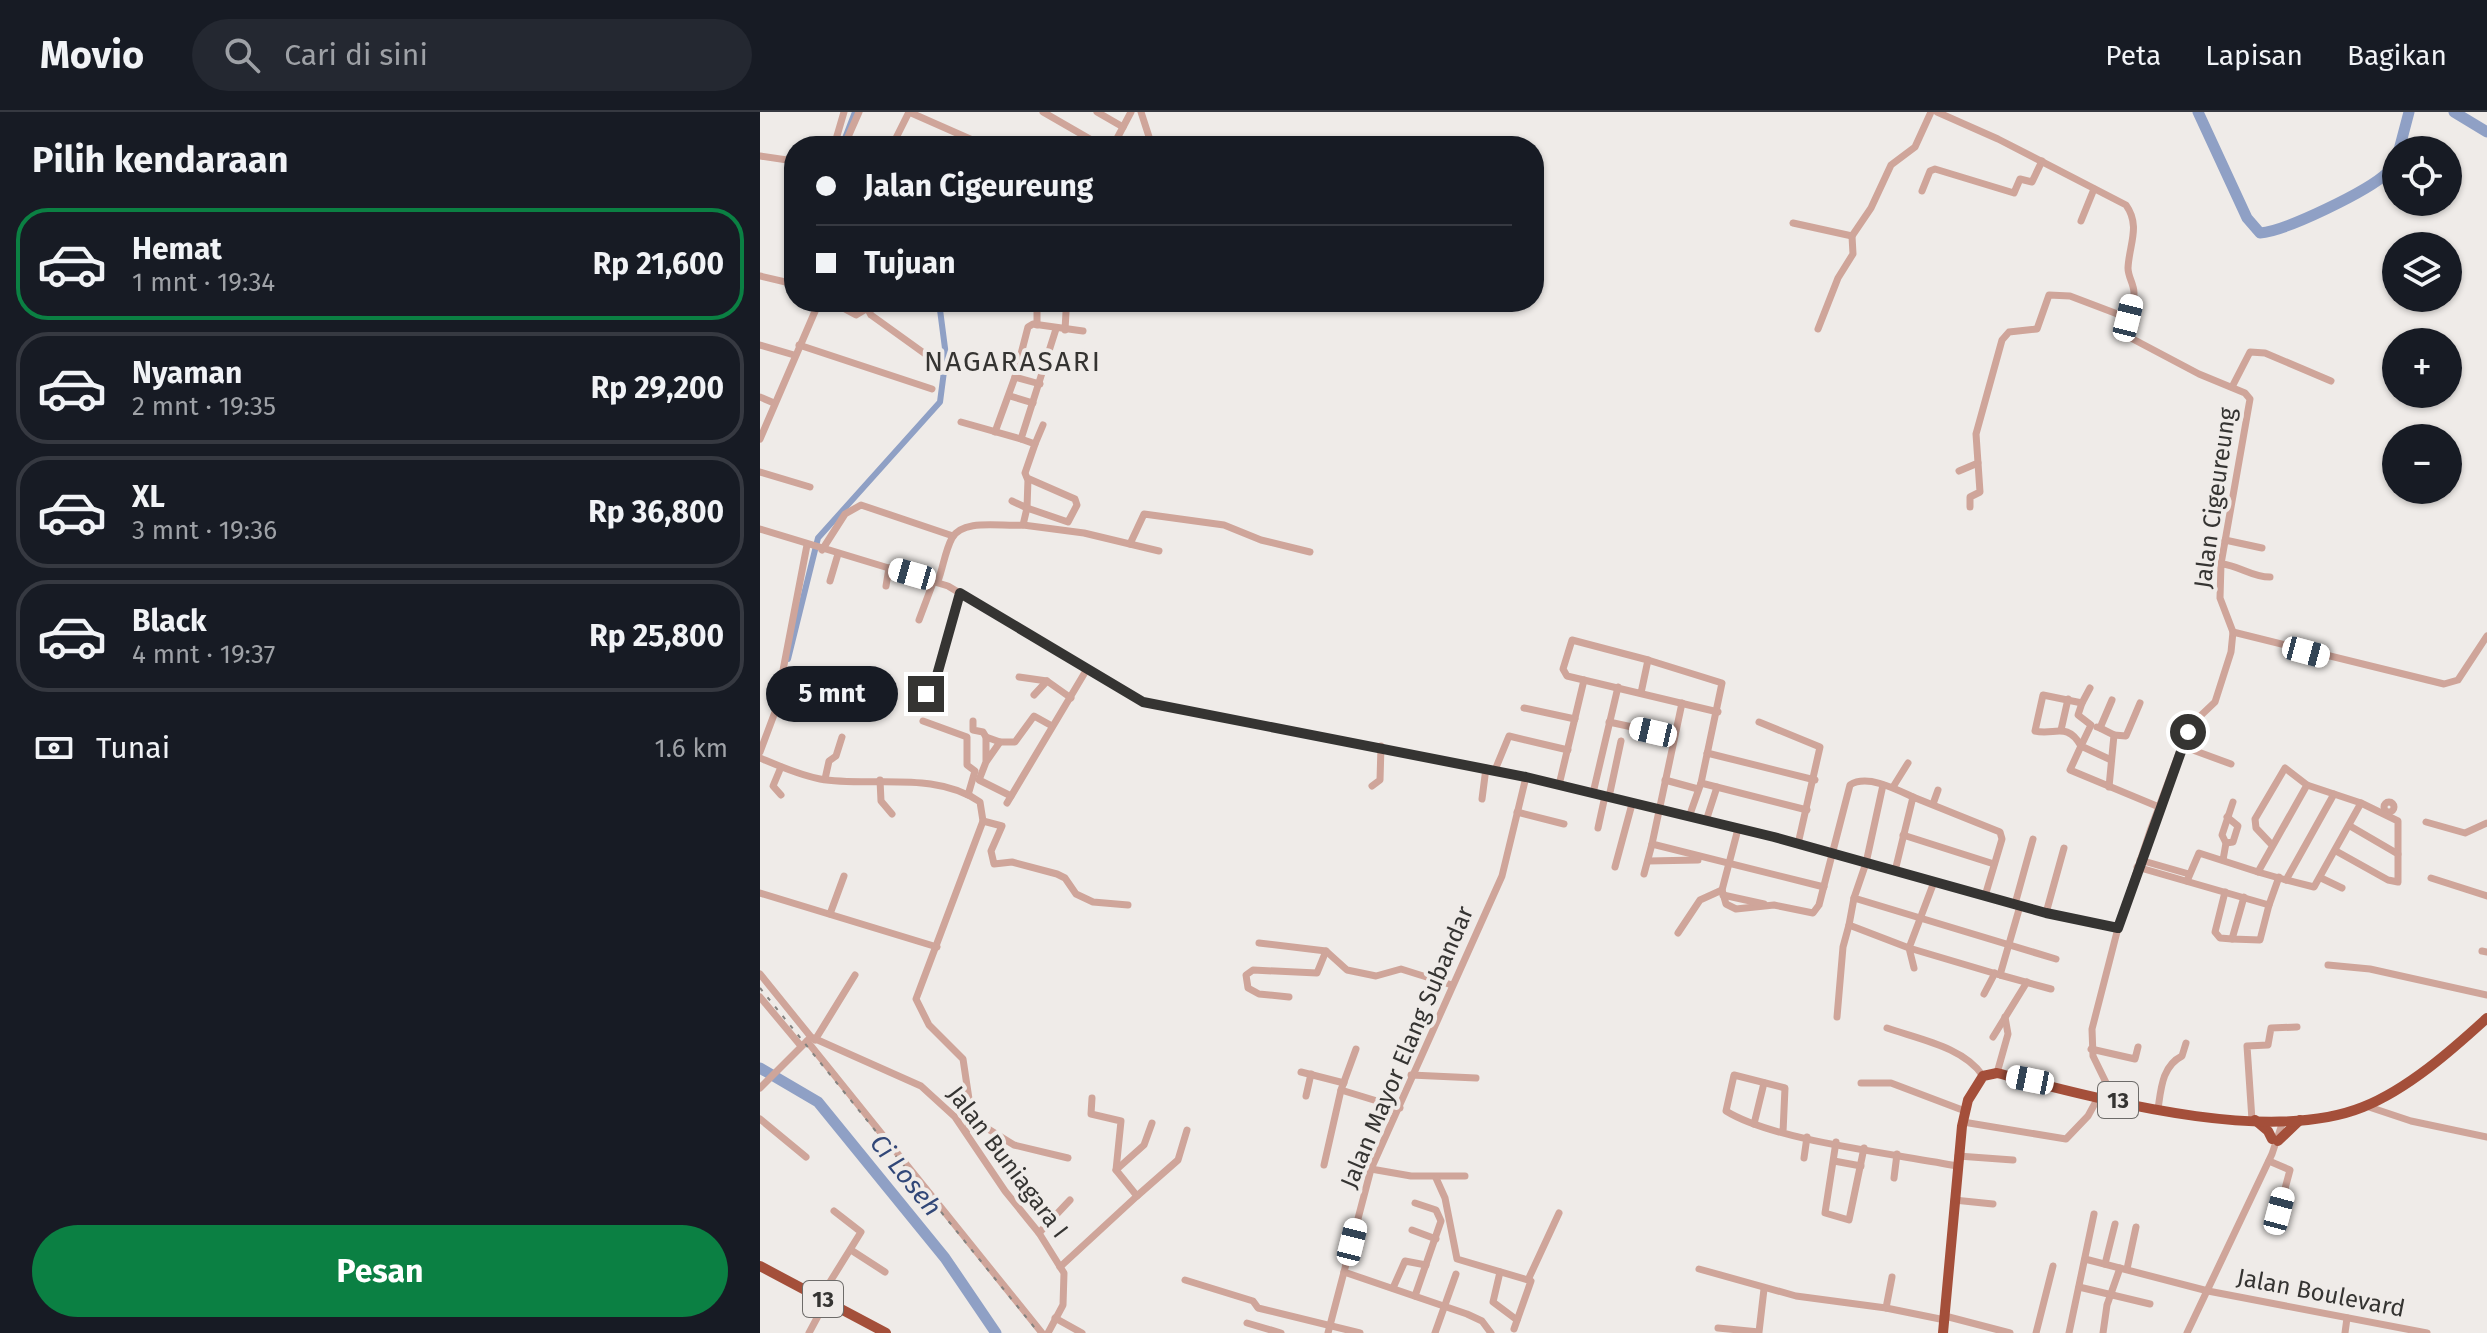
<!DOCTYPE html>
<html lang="id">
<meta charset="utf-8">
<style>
body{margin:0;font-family:"Fira Sans",sans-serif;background:#242831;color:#f1f3f6;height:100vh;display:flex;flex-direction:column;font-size:30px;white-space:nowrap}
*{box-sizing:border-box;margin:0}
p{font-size:26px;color:#9ea1a6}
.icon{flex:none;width:44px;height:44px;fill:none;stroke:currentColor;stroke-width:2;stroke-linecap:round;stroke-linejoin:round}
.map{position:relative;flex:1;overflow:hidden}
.sheet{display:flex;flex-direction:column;background:#171b24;width:760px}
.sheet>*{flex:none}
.guide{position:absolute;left:24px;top:24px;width:760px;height:176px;border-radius:32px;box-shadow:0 2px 6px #0004;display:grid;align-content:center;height:176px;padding:0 32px;background:#171b24}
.tools{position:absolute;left:1622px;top:24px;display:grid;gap:16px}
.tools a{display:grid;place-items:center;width:80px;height:80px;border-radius:50%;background:#171b24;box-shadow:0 2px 6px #0004;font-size:40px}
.end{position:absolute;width:36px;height:36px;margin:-18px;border:10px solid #353432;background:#fff;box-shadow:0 0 0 4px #fff}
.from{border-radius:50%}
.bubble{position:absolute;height:56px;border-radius:28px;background:#171b24;box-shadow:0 2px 6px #0004;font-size:26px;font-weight:700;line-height:56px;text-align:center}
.car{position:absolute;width:24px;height:48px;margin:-24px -12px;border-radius:10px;box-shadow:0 0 6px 2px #0007;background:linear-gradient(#fff 24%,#345 0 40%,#fff 0 76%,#345 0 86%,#fff 0)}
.guide b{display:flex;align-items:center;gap:28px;height:76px;font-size:30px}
.guide b+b{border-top:2px solid #363941}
.guide i{width:20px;height:20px;background:#f1f3f6}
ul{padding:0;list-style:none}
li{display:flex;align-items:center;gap:24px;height:112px;margin:0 16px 12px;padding:0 16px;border:4px solid #363941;border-radius:32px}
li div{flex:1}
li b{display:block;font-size:30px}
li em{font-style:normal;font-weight:700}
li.on{border-color:#0b8043}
li>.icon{width:72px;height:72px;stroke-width:1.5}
h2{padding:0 32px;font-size:36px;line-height:96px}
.pay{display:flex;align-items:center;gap:20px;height:88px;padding:0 32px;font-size:30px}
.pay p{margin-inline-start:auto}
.button{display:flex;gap:16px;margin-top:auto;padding:16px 32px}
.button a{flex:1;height:92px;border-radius:48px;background:#0b8043;color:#fff;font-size:32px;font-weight:700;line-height:92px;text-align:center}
header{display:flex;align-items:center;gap:48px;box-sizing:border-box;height:112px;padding:0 40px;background:#171b24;border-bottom:2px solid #363941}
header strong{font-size:38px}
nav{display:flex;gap:44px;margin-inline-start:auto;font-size:28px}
.search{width:560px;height:72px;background:#242831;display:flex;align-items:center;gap:20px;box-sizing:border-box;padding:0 28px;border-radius:44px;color:#9ea1a6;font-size:30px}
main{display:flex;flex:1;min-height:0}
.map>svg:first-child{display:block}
</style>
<header>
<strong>Movio</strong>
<div class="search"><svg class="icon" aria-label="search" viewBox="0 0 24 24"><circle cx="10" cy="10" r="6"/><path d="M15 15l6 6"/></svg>Cari di sini</div>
<nav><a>Peta</a><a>Lapisan</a><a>Bagikan</a></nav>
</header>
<main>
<section class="sheet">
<h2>Pilih kendaraan</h2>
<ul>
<li class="on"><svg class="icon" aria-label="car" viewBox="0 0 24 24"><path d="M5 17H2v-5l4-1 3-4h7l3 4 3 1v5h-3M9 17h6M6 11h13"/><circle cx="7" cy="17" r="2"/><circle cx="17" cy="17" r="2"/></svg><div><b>Hemat</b><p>1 mnt · 19:34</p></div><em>Rp 21,600</em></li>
<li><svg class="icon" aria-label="car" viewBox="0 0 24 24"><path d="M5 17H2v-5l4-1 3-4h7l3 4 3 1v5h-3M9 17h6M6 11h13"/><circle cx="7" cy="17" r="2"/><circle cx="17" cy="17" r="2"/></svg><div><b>Nyaman</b><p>2 mnt · 19:35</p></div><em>Rp 29,200</em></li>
<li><svg class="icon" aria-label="car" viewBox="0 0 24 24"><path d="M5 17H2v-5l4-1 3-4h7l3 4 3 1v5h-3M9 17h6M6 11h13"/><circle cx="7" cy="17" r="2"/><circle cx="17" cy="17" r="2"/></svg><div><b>XL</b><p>3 mnt · 19:36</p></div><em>Rp 36,800</em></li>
<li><svg class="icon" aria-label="car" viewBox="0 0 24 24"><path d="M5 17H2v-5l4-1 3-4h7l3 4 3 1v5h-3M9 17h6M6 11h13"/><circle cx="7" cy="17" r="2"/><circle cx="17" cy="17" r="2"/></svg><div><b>Black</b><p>4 mnt · 19:37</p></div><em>Rp 25,800</em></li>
</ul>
<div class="pay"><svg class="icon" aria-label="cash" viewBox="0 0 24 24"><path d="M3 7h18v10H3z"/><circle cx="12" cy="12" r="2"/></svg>Tunai<p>1.6 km</p></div>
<div class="button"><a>Pesan</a></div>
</section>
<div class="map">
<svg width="1727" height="1221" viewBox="0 0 1727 1221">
<rect width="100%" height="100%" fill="#efebe8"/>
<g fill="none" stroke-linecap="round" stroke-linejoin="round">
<!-- canal -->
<g stroke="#8fa0c5" stroke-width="6">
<path d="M82 34 95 0"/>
<path d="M28 547 58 426 180 290 186 244 179 190"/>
</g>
<!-- river -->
<g stroke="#8fa0c5" stroke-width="11">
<path d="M1438 0 1487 106 1500 121C1526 119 1608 79 1627 61 1631 57 1633 49 1636 44"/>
<path d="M1694 0 1727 20"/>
<path d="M1639 38 1649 0"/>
<path d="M0 956 58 990 185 1146 236 1221"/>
</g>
<!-- minor -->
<g stroke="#cfa59a" stroke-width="7">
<path d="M283 0 342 34"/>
<path d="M337 0 363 15"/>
<path d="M381 0 392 34"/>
<path d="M1177 0 1238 27 1366 93C1381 114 1369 133 1368 156 1368 165 1374 172 1374 181 1374 197 1362 210 1369 225L1439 262 1485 281 1490 287 1461 452 1460 486 1473 520 1471 540 1455 590 1435 609 1425 625 1390 719 1358 816 1332 917 1333 944 1354 987"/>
<path d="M74 34 84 0"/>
<path d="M84 34 99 0"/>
<path d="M132 34 149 0 226 34"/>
<path d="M353 34 371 0"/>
<path d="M0 44 34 49"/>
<path d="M1162 79 1170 59 1175 57 1254 81 1260 67 1272 70 1282 49"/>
<path d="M1321 109 1334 77"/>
<path d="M1033 111 1092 124 1111 96 1131 53 1155 35 1171 0"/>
<path d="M0 164 34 172"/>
<path d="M72 190 96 203 106 197"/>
<path d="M104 190 111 203 168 244"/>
<path d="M277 190V213"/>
<path d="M1058 217 1078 166 1093 142 1092 124"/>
<path d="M305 218 306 200"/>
<path d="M0 233 34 243"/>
<path d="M39 233 172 277"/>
<path d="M280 272 255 265 268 215 273 212 323 219"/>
<path d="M1472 275 1490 240 1505 241 1571 269"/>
<path d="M250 284 273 291"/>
<path d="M0 285 14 291"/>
<path d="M201 310 261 327"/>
<path d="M235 320 255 265"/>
<path d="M0 327 59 190"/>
<path d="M275 332 283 313"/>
<path d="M1199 359 1218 351 1216 322 1242 228 1249 220 1277 217 1289 183 1310 184 1368 206"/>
<path d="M0 360 50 375"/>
<path d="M252 389 267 396 268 367"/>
<path d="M1210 395V385L1220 380 1218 351"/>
<path d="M263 413 324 421 399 439"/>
<path d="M0 417 188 474 383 590 766 665 1014 725 1286 801 1358 816"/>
<path d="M1465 428 1502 436"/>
<path d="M370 432 384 402 464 413 501 428 550 440"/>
<path d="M62 438 85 402 101 393 193 424"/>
<path d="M1461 452C1479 453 1491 465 1510 465"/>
<path d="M70 469 78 442"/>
<path d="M178 469C183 456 185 439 192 426 203 406 242 415 263 413L267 396 308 410 317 393 315 387 267 366 265 361 275 332 261 327 296 217"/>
<path d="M126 474 129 456"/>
<path d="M159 508 174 468"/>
<path d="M1473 520 1684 572 1698 568 1727 524"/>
<path d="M888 548 962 571 941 671 929 705"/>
<path d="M259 565 287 569 311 586"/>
<path d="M1330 576 1322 591 1283 583 1275 619C1294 624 1307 609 1321 634L1310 658 1399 695"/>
<path d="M881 581 888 548 812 528 803 557 807 564 958 600"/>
<path d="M274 583 287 569"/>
<path d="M922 591 892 732 1064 775"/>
<path d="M1322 591 1318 603 1331 613 1321 634 1349 647"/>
<path d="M159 592 177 563 200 481"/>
<path d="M764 596 815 607"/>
<path d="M163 609 207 625V653L215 659 208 683"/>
<path d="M213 609V618L223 620 226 625"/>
<path d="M849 610 914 624"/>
<path d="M999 610 1060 635 1038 732"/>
<path d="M1337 615 1340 616 1352 588"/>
<path d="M1340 616 1354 623 1349 675"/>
<path d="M1301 618 1308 587"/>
<path d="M1354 623 1366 624 1380 591"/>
<path d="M240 630H255L274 604 292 614"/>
<path d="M1422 634 1471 652"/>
<path d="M0 640 15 600 47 433"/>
<path d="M947 641 1055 668"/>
<path d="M0 646C19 654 39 663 60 667 110 676 174 658 220 690L223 709 156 887 169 913 203 947 212 1007 206 1020"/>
<path d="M226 650V625L240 630 226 650 219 668 251 684"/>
<path d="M21 655 13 674 21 683"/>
<path d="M735 658 749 624 808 638"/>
<path d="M65 667 69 649 76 644 82 625"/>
<path d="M120 668 121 689 132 702"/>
<path d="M905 668 938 677"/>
<path d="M941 671 1047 698"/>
<path d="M799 673 824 568"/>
<path d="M1123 673 1106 751 1094 786 1296 847"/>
<path d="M612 674 620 668 621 634"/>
<path d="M1133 675 1148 651"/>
<path d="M833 681 858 575"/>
<path d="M849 685 861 629"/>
<path d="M722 687 726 656"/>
<circle cx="1629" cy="695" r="5"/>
<path d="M247 691 327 557"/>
<path d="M1601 691 1638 709V742"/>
<path d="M1173 692 1178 678"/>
<path d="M757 700 804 712"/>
<path d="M223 709 242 714 231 739 234 752 252 750 297 762 305 766 316 782 333 790 368 793"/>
<path d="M946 709 957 675"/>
<path d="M1666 710 1705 721 1727 711"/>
<path d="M838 716 845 684"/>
<path d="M978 717 962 778 966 792 976 797 1014 793 1053 801 1059 793 1090 673C1107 662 1136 677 1153 685"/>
<path d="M1143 723 1234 752"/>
<path d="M1466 731 1473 730 1478 714 1467 705"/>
<path d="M1576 739 1628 768 1638 770V742L1590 714"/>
<path d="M1380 748 1429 762"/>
<path d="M1463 748 1466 731 1462 723 1473 690"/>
<path d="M888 749 938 748"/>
<path d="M855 755 872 692"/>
<path d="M1377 755 1509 793 1519 765"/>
<path d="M1135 759 1153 685 1240 720 1242 727 1225 784"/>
<path d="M1498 760 1526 768 1574 682 1547 673"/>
<path d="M884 762 892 732"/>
<path d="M1561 766 1582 776"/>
<path d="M1671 766 1727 784"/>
<path d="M1526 768 1554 775 1601 691 1574 682"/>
<path d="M1427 769 1439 741 1498 760 1547 673 1525 656 1495 707 1496 716 1512 733"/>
<path d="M1174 770 1149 836 1240 863"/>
<path d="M1465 780 1455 820 1460 826 1472 827"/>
<path d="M0 781 177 835"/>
<path d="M963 783 1004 792"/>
<path d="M1484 785 1472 827 1500 828 1509 793"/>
<path d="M1094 786 1089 813 1149 836 1154 856"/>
<path d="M1255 792 1273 727"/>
<path d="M1260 794 1240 863 1291 877"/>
<path d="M1286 801 1304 736"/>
<path d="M70 802 84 764"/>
<path d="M918 821 940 788 962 778"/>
<path d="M499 831 566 839 587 858 616 864 641 857 692 873"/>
<path d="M1722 839 1727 840"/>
<path d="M1568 853 1610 857 1727 883"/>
<path d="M0 862 51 925 161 974 195 1005 245 1079 279 1121 304 1161 303 1193 288 1221"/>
<path d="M1224 882 1235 861"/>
<path d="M0 885 41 934"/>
<path d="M529 885 499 882 488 876 486 863 493 858 557 861 566 839"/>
<path d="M1077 905 1083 835 1089 813"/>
<path d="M1127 916C1158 927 1204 935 1223 964"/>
<path d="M1233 925 1267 870"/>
<path d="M55 928 95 863"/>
<path d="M47 929 282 1221"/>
<path d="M1331 937 1375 947 1378 935"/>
<path d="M541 960 584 971"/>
<path d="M1237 961 1248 922 1245 905"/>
<path d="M651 963 716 966"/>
<path d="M1101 971H1131L1205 999"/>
<path d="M0 976 49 927"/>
<path d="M581 978 640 996"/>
<path d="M546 984 551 962"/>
<path d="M1606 994 1651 1009 1727 1025"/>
<path d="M1398 997C1401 977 1402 954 1422 944L1426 931"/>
<path d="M0 1007 46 1045"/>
<path d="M212 1007 254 1033 308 1046"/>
<path d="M1492 1008 1487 934 1508 933 1511 916 1537 915"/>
<path d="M1203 1010 1306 1027 1328 1004 1339 984"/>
<path d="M994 1012 1004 971"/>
<path d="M1023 1020 1025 976 974 963 966 999C1014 1029 1137 1042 1197 1054"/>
<path d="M1076 1030 1065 1101 1089 1108 1104 1036"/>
<path d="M1198 1044 1253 1048"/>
<path d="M1044 1046 1047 1025"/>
<path d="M1074 1049 1101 1054"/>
<path d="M1509 1049 1530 1058 1519 1099"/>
<path d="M564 1053 581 978 596 937"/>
<path d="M611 1057 651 1064H705"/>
<path d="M356 1058 384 1033 392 1011"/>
<path d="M676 1066 685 1086 697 1147 768 1168 799 1101"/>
<path d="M1134 1066 1137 1042"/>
<path d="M377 1084 418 1048 427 1018"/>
<path d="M1194 1088 1233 1092"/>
<path d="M655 1091 676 1098 681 1109 655 1184"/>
<path d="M652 1118 676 1127"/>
<path d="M279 1121 310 1088"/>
<path d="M91 1138 125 1160"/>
<path d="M1325 1147 1448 1179 1667 1221"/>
<path d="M1345 1152 1355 1112"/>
<path d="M300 1155 377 1084 356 1058 361 1009 331 1002 332 986"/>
<path d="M939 1157 1036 1184 1126 1196"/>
<path d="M1367 1157 1376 1115"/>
<path d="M584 1160 707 1202 722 1209 731 1221"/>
<path d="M740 1160 733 1190 757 1208"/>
<path d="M1132 1165 1126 1196 1185 1208"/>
<path d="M425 1168 493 1189 498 1196 600 1221"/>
<path d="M1319 1175 1390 1192"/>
<path d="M633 1176 645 1149 666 1153"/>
<path d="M60 1186 101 1120 74 1099"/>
<path d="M1185 1204 1250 1221"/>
<path d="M295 1206 322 1221"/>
<path d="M487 1211 521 1221"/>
<path d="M958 1216 999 1220 1004 1177"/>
<path d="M754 1217 771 1169"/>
<path d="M49 1221 66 1189"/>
<path d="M568 1221 611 1057 742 764 766 665"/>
<path d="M675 1221 696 1162"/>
<path d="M1276 1221 1293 1154"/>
<path d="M1309 1221 1334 1102"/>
<path d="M1343 1221 1347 1193 1360 1156"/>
<path d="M1427 1221 1512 1042 1523 1009"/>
<path d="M1585 1221 1587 1206"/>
</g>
<!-- highway -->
<g stroke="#a44f3a" stroke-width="10">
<path d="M1495 1008 1508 1019 1512 1027"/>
<path d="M1518 1029 1540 1008"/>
<path d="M0 1154 126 1221"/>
<path d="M1183 1221 1202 1014 1208 988 1223 964 1237 961C1337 986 1506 1034 1603 995 1648 977 1692 938 1727 906"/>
</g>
<!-- rail -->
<path stroke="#84827f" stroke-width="2" stroke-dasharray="4 8" stroke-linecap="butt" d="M0 876 279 1221"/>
</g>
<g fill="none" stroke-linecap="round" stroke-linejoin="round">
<!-- route -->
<path stroke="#353432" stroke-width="10" d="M166 582 177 563 200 481 383 590 766 665 1014 725 1286 801 1358 816 1428 620"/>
</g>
<g text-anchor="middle" stroke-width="8" stroke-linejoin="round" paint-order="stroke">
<!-- shield labels -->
<g fill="#efebe8" stroke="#6d6b69" stroke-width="2">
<rect x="1338" y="970" width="40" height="36" rx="6"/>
<rect x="43" y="1169" width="40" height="36" rx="6"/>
</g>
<g font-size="22" font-weight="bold" fill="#353432">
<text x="1358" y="996">13</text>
<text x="63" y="1195">13</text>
</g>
<!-- street labels -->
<g font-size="24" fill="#353432" stroke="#efebe8">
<text transform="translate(1455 386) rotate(-82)" y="8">Jalan Cigeureung</text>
<text transform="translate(647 935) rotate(-67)" y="8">Jalan Mayor Elang Subandar</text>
<text transform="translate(248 1050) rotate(53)" y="8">Jalan Buniagara I</text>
<text transform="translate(1561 1181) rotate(11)" y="8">Jalan Boulevard</text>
</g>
<!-- water labels -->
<g font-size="26" font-style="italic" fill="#314778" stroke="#efebe8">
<text transform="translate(146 1063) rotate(51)" y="9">Ci Loseh</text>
</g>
<!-- quarter labels -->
<g font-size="28" letter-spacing="2" fill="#353432" stroke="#efebe8">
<text x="253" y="259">NAGARASARI</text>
</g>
</g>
</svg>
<div class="tools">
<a><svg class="icon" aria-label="locate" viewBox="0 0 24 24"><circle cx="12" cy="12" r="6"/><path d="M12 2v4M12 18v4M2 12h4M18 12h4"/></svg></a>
<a><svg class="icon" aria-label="layers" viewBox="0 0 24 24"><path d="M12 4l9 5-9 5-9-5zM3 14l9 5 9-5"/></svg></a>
<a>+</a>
<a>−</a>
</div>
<i class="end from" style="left:1428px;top:620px"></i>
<i class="end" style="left:166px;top:582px"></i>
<div class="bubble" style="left:6px;top:554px;width:132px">5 mnt</div>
<i class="car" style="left:1368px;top:206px;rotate:14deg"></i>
<i class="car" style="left:152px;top:462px;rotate:286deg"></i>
<i class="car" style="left:1546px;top:540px;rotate:105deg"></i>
<i class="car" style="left:893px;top:620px;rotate:283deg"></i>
<i class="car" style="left:1270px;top:968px;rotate:281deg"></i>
<i class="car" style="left:1519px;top:1099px;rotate:15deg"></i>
<i class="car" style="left:592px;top:1130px;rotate:14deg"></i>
<div class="guide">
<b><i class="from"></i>Jalan Cigeureung</b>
<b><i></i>Tujuan</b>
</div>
</div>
</main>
